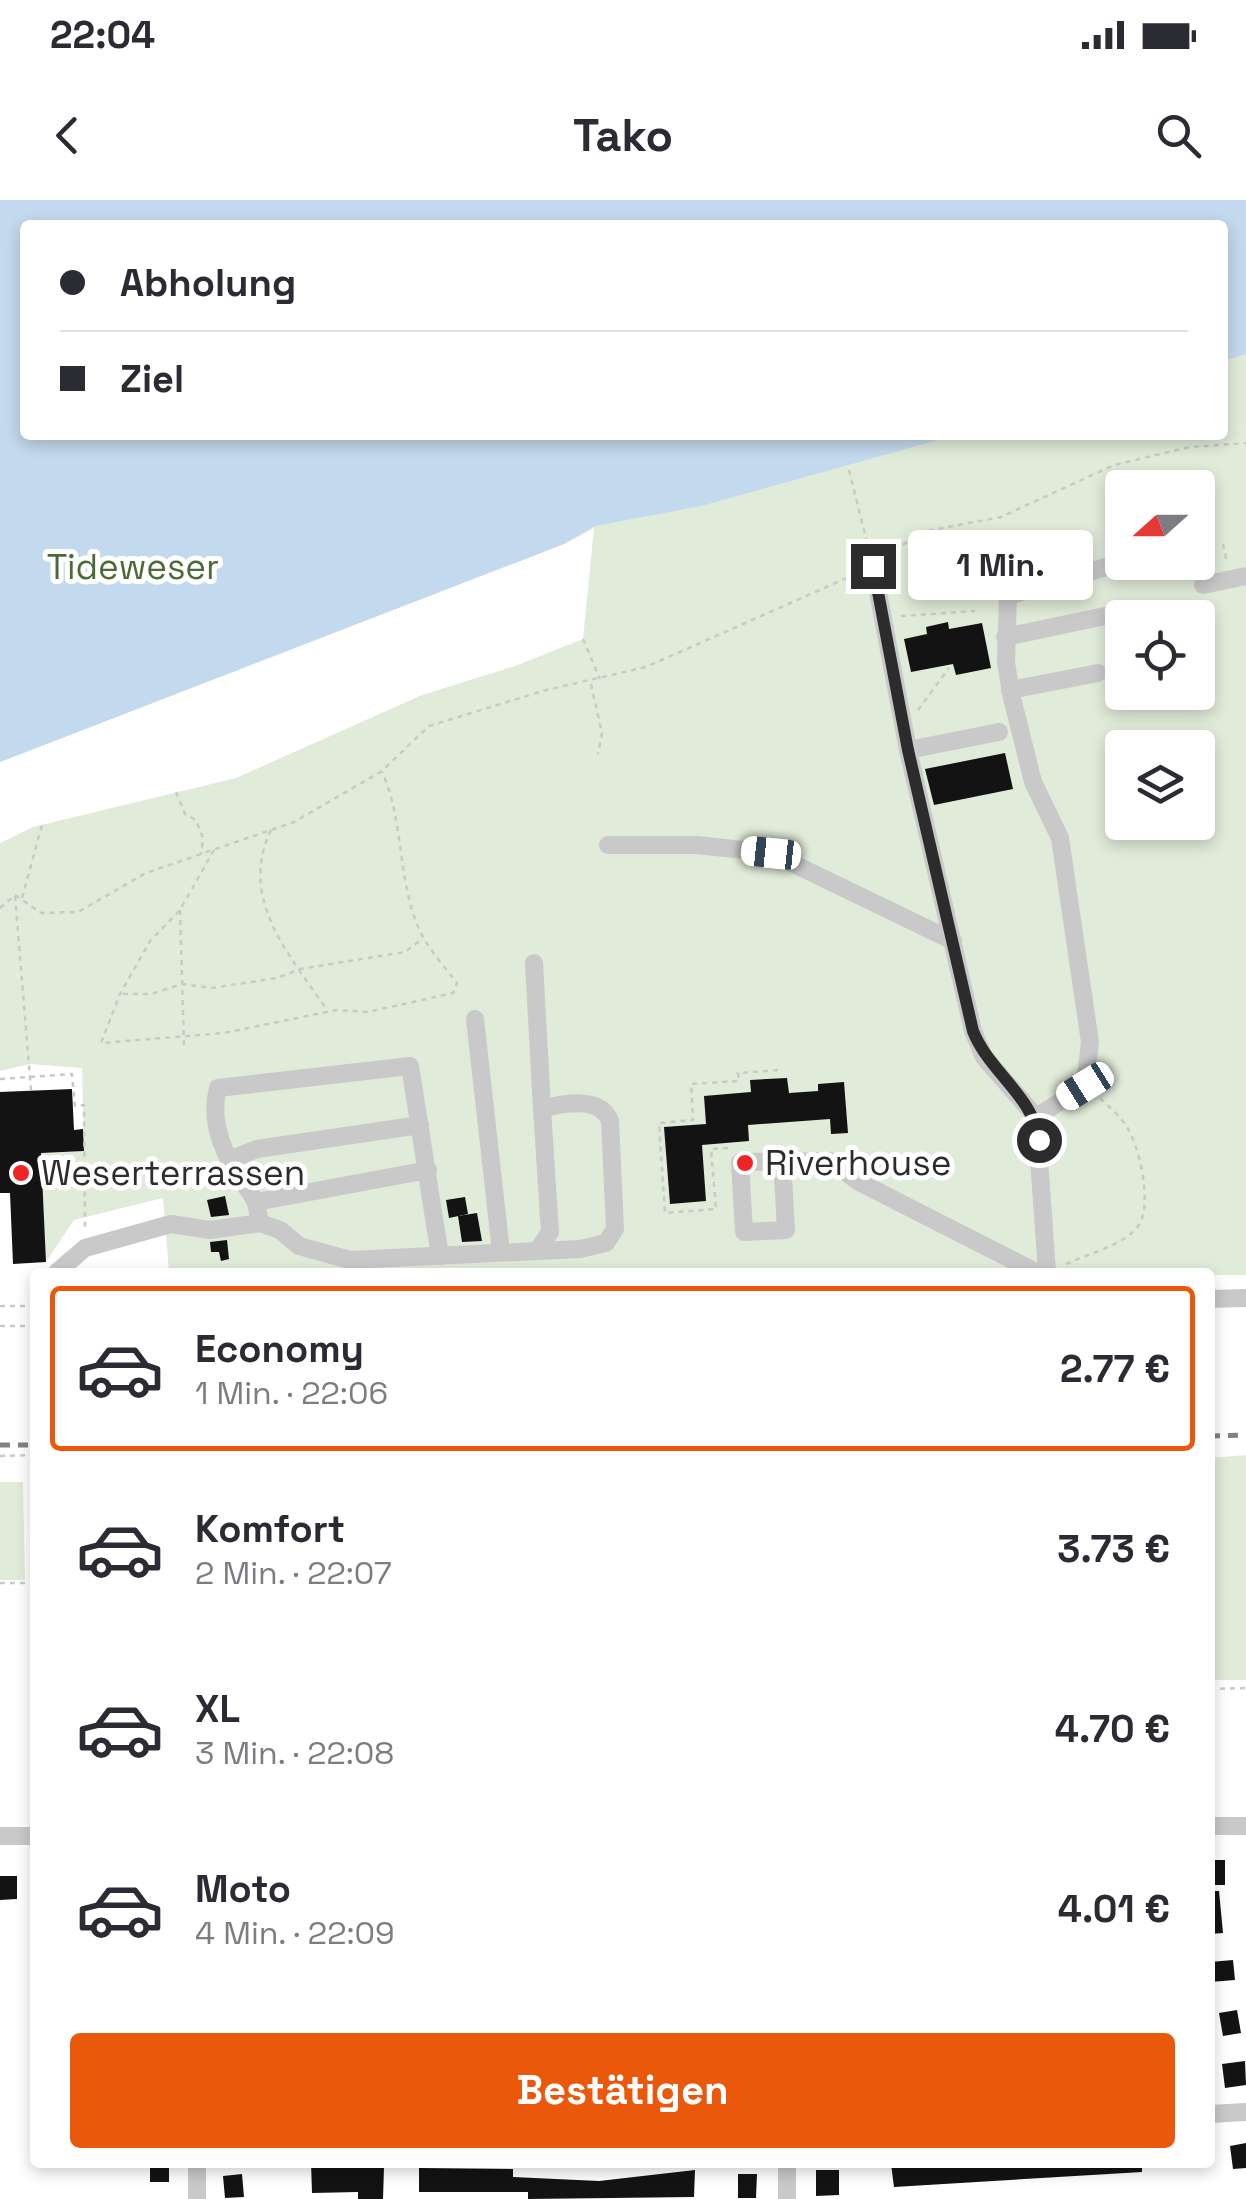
<!DOCTYPE html>
<html lang="de">
<meta charset="utf-8">
<style>
body{margin:0;font-family:"Space Grotesk",sans-serif;background:#f7f7f7;color:#2b2b33;height:100vh;display:flex;flex-direction:column;font-size:38px;white-space:nowrap}
*{box-sizing:border-box;margin:0}
p{font-size:32px;color:#7c7c81}
.icon{flex:none;width:55px;height:55px;fill:none;stroke:currentColor;stroke-width:2;stroke-linecap:round;stroke-linejoin:round}
.map{position:relative;flex:1;overflow:hidden}
.side{position:absolute;left:30px;top:1068px;width:1185px;height:900px;display:flex;flex-direction:column;background:#fff;border-radius:10px;box-shadow:0 5px 15px #0003}
.side>*{flex:none}
.guide{position:absolute;left:20px;top:20px;width:1208px;height:220px;border-radius:10px;box-shadow:0 5px 15px #0003;display:grid;align-content:center;height:220px;padding:0 40px;background:#fff}
.needle{width:65px;rotate:249deg}
.buttons{position:absolute;left:1105px;top:270px;display:grid;gap:20px}
.buttons a{display:grid;place-items:center;width:110px;height:110px;border-radius:10px;background:#fff;box-shadow:0 5px 15px #0003;font-size:50px}
.end{position:absolute;width:45px;height:45px;margin:-22px;border:12px solid #2c2c2c;background:#fff;box-shadow:0 0 0 5px #fff}
.from{border-radius:50%}
.bubble{position:absolute;height:70px;border-radius:10px;background:#fff;box-shadow:0 5px 15px #0003;font-size:32px;font-weight:600;line-height:70px;text-align:center}
.car{position:absolute;width:30px;height:60px;margin:-30px -15px;border-radius:12px;box-shadow:0 0 8px 2px #0007;background:linear-gradient(#fff 24%,#345 0 40%,#fff 0 76%,#345 0 86%,#fff 0)}
.guide b{display:flex;align-items:center;gap:35px;height:95px;font-size:38px}
.guide b+b{border-top:2px solid #e1e1e2}
.guide i{width:25px;height:25px;background:#2b2b33}
ul{padding:18px 0 0;list-style:none}
li{display:flex;align-items:center;gap:30px;height:165px;margin:0 20px 15px;padding:0 20px;border:5px solid transparent;border-radius:10px}
li div{flex:1}
li b{display:block;font-size:38px}
li em{font-style:normal;font-weight:600}
li.on{border-color:#ea580c}
li>.icon{width:90px;height:90px;stroke-width:1.5}
.action{display:flex;gap:20px;margin-top:auto;padding:20px 40px}
.action a{flex:1;height:115px;border-radius:10px;background:#ea580c;color:#fff;font-size:40px;font-weight:600;line-height:115px;text-align:center}
.status{display:flex;justify-content:space-between;align-items:center;height:70px;padding:0 50px;background:#fff;direction:ltr}
.status svg{height:28px;fill:currentColor}
header{display:flex;justify-content:space-between;align-items:center;height:130px;padding:0 40px;background:#fff;font-size:45px;font-weight:600}
.map>svg:first-child{display:block}
</style>
<div class="status"><b>22:04</b><svg viewBox="0 0 49 12"><path d="M0 12V9h3v3zM5 12V6h3v6zM10 12V3h3v9zM15 12V0h3v12zM26 1h20v11H26zM47 4h2v5h-2z"/></svg></div>
<header><svg class="icon" aria-label="back" viewBox="0 0 24 24"><path d="M15 5l-7 7 7 7"/></svg>Tako<svg class="icon" aria-label="search" viewBox="0 0 24 24"><circle cx="10" cy="10" r="6"/><path d="M15 15l6 6"/></svg></header>
<div class="map">
<svg width="1246" height="1999" viewBox="0 0 1246 1999">
<rect width="100%" height="100%" fill="#fff"/>
<!-- green -->
<g fill="#e1ebd9" fill-rule="evenodd">
<path d="M0 0H1246V1075L169 1072 163 998 74 1020 46 1062 41 953 84 951 82 868 30 864 0 871V643L33 627 236 578 422 495 515 466 583 439 594 328 564 344 0 562ZM25 25H1222V235H25ZM1122 288H1198V362H1122ZM1122 418H1198V492H1122ZM1122 548H1198V622H1122Z"/>
<path d="M1246 1255V1480H1210V1258Z"/>
<path d="M0 1282H23L25 1380H0Z"/>
</g>
<!-- water -->
<path fill="#c3d9ed" d="M0 0H1246V154L1223 161 1222 25H25V235H956L701 306 595 326 564 344 0 562Z"/>
<!-- building -->
<g fill="#131313">
<path d="M997 344 999 353 1007 351 1010 365H989L984 347Z"/>
<path d="M948 422 949 429 982 423 991 468 956 475 953 464 911 472 904 439 927 434 926 427Z"/>
<path d="M1005 553 1013 589 934 605 925 569Z"/>
<path d="M787 878 789 893 818 891V884L844 882 848 933 831 934 830 919 748 925 749 941 702 945 706 1001 670 1004 664 927 706 924 704 896 751 892 750 880Z"/>
<path d="M72 889 74 930 83 929 84 951 41 953 46 1062 13 1064 10 993H0V892Z"/>
<path d="M225 996 229 1015 211 1017 207 1000Z"/>
<path d="M465 997 468 1014 449 1018 446 1000Z"/>
<path d="M477 1013 482 1041 462 1042 458 1016Z"/>
<path d="M227 1040 229 1059 221 1061 219 1052H211L210 1042Z"/>
<rect x="1210" y="1660" width="15" height="25"/>
<path d="M0 1676H17V1699L0 1700Z"/>
<path d="M1210 1691H1219L1223 1733 1210 1734Z"/>
<path d="M1233 1760 1235 1780 1210 1782V1762Z"/>
<path d="M1237 1810 1241 1833 1223 1836 1219 1813Z"/>
<path d="M1245 1861 1246 1885 1225 1888 1222 1864Z"/>
<path d="M1246 1943V1968L1233 1969 1230 1946Z"/>
<rect x="150" y="1962" width="19" height="20"/>
<path d="M311 1962 384 1967 383 1999H358V1992L312 1993Z"/>
<path d="M1142 1962V1972L894 1987 891 1964Z"/>
<path d="M419 1968 513 1969V1977L599 1981 695 1970 694 1997 528 1999V1992H419Z"/>
<path d="M816 1970H839V1995L816 1996Z"/>
<path d="M242 1974 244 1997 225 1998 223 1976Z"/>
<path d="M738 1974H757L756 1998H738Z"/>
</g>
<g fill="none" stroke-linecap="round" stroke-linejoin="round">
<!-- path -->
<g stroke="#c9c9c9" stroke-width="2.5" stroke-dasharray="5 5" stroke-linecap="butt">
<path d="M849 270 869 350"/>
<path d="M1223 344 1227 363"/>
<path d="M886 356 922 332 1001 317 1114 265 1190 247 1246 243"/>
<path d="M901 416 975 411"/>
<path d="M583 439 600 479"/>
<path d="M591 484 602 533 598 554"/>
<path d="M918 510 949 468"/>
<path d="M176 592 185 614 196 620 203 638 201 654"/>
<path d="M271 630C238 699 289 754 327 810"/>
<path d="M214 650 180 710 150 741 120 794 101 843 224 833 336 810 368 812 453 793 457 783C446 769 433 754 424 739 396 688 406 625 382 572"/>
<path d="M15 696 31 890"/>
<path d="M22 698 42 625"/>
<path d="M0 708 15 695 41 713 78 712 146 673 294 622 382 571 429 526 546 490 646 467 858 373"/>
<path d="M180 710 184 846"/>
<path d="M123 794H151L182 784 212 788 277 778 300 769 405 752 422 739"/>
<path d="M0 879 72 874 75 906 84 905 85 1030"/>
<path d="M728 948 711 949 716 1009 665 1013 659 923 693 920 691 884 739 881 738 873 779 870"/>
<path d="M1066 1064C1087 1054 1129 1044 1140 1023 1152 1001 1139 943 1125 924 1118 914 1107 905 1098 896"/>
<path d="M0 1106H35"/>
<path d="M0 1126H35"/>
<path d="M0 1256 35 1255"/>
<path d="M0 1383H35"/>
<path d="M1210 1489 1246 1488"/>
</g>
<!-- minor -->
<g stroke="#c9c9c9" stroke-width="18">
<path d="M873 366 908 550 973 831 984 857 1036 917 1047 1072"/>
<path d="M990 377 1008 396 1006 463 1012 498 1033 582 1060 638 1090 842 1085 886 1036 917"/>
<path d="M1203 385 1246 376"/>
<path d="M1008 396 1123 362"/>
<path d="M1005 437 1124 412"/>
<path d="M1010 490 1098 473"/>
<path d="M908 550 999 532"/>
<path d="M608 645H697L771 653 953 741"/>
<path d="M534 763 542 909"/>
<path d="M475 819 501 1052"/>
<path d="M229 960C218 937 211 914 218 888L410 866 440 1056"/>
<path d="M782 960 786 1030 744 1032 740 962 831 961 859 982 1036 1072"/>
<path d="M256 1002 428 970"/>
<path d="M260 1023 256 1002 229 960 257 949 420 925"/>
<path d="M57 1072 85 1048 171 1024 210 1030 260 1023 280 1030 299 1046 350 1060 580 1049 606 1043 615 1029 610 921C601 896 563 903 542 909L550 1032 538 1050"/>
<path d="M1210 1099 1246 1098"/>
<path d="M1210 1626H1246"/>
<path d="M0 1636H35"/>
<path d="M1210 1914 1246 1912"/>
<path d="M197 1962V1999"/>
<path d="M787 1962V1999"/>
</g>
<!-- rail -->
<g stroke="#818181" stroke-width="5" stroke-dasharray="10 8" stroke-linecap="butt">
<path d="M1210 1236 1246 1235"/>
<path d="M0 1245H35"/>
</g>
</g>
<g fill="none" stroke-linecap="round" stroke-linejoin="round">
<!-- route -->
<path stroke="#2c2c2c" stroke-width="12" d="M873 366 908 550 973 831C989 872 1034 897 1039 940"/>
</g>
<!-- markers -->
<g fill="#ee2524" stroke="#fff" stroke-width="4">
<circle cx="745" cy="963" r="10"/>
<circle cx="21" cy="973" r="10"/>
</g>
<g text-anchor="middle" stroke-width="10" stroke-linejoin="round" paint-order="stroke">
<!-- park labels -->
<g font-size="35" fill="#4b6a38" stroke="#fff">
<text x="133" y="379">Tideweser</text>
</g>
<!-- poi labels -->
<g font-size="35" fill="#2c2c2c" stroke="#fff" text-anchor="start">
<text x="765" y="975">Riverhouse</text>
<text x="41" y="985">Weserterrassen</text>
</g>
</g>
</svg>
<div class="buttons">
<a><svg class="needle" viewBox="-14 -14 28 28"><path d="M0-13l5 13h-10z" fill="#e53935"/><path d="M0 13l5-13h-10z" fill="#7c7c81"/></svg></a>
<a><svg class="icon" aria-label="locate" viewBox="0 0 24 24"><circle cx="12" cy="12" r="6"/><path d="M12 2v4M12 18v4M2 12h4M18 12h4"/></svg></a>
<a><svg class="icon" aria-label="layers" viewBox="0 0 24 24"><path d="M12 4l9 5-9 5-9-5zM3 14l9 5 9-5"/></svg></a>
</div>
<i class="end from" style="left:1039px;top:940px"></i>
<i class="end" style="left:873px;top:366px"></i>
<div class="bubble" style="left:908px;top:330px;width:185px">1 Min.</div>
<i class="car" style="left:771px;top:653px;rotate:276deg"></i>
<i class="car" style="left:1085px;top:886px;rotate:238deg"></i>
<div class="guide">
<b><i class="from"></i>Abholung</b>
<b><i></i>Ziel</b>
</div>
<section class="side">
<ul>
<li class="on"><svg class="icon" aria-label="car" viewBox="0 0 24 24"><path d="M5 17H2v-5l4-1 3-4h7l3 4 3 1v5h-3M9 17h6M6 11h13"/><circle cx="7" cy="17" r="2"/><circle cx="17" cy="17" r="2"/></svg><div><b>Economy</b><p>1 Min. · 22:06</p></div><em>2.77 €</em></li>
<li><svg class="icon" aria-label="car" viewBox="0 0 24 24"><path d="M5 17H2v-5l4-1 3-4h7l3 4 3 1v5h-3M9 17h6M6 11h13"/><circle cx="7" cy="17" r="2"/><circle cx="17" cy="17" r="2"/></svg><div><b>Komfort</b><p>2 Min. · 22:07</p></div><em>3.73 €</em></li>
<li><svg class="icon" aria-label="car" viewBox="0 0 24 24"><path d="M5 17H2v-5l4-1 3-4h7l3 4 3 1v5h-3M9 17h6M6 11h13"/><circle cx="7" cy="17" r="2"/><circle cx="17" cy="17" r="2"/></svg><div><b>XL</b><p>3 Min. · 22:08</p></div><em>4.70 €</em></li>
<li><svg class="icon" aria-label="car" viewBox="0 0 24 24"><path d="M5 17H2v-5l4-1 3-4h7l3 4 3 1v5h-3M9 17h6M6 11h13"/><circle cx="7" cy="17" r="2"/><circle cx="17" cy="17" r="2"/></svg><div><b>Moto</b><p>4 Min. · 22:09</p></div><em>4.01 €</em></li>
</ul>
<div class="action"><a>Bestätigen</a></div>
</section>
</div>
